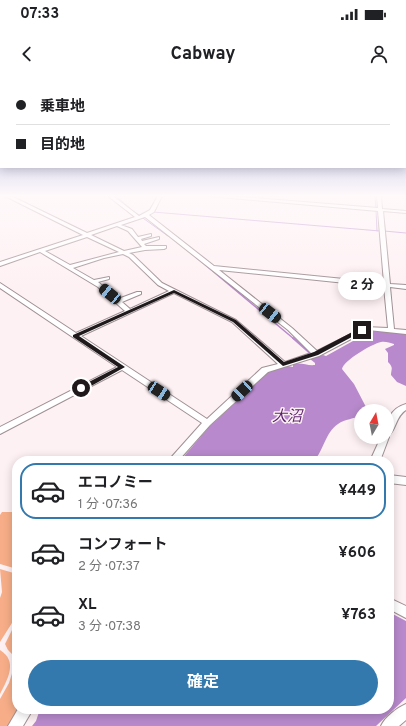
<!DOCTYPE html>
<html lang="ja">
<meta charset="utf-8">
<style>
body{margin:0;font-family:Overpass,"Noto Sans JP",sans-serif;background:#f2f2f2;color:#202124;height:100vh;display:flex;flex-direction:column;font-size:15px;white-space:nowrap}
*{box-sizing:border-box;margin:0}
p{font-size:13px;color:#757577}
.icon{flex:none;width:22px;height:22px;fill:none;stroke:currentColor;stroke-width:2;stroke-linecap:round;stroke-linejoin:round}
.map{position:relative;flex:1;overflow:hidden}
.side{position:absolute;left:12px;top:376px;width:382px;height:258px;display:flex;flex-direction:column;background:#fff;border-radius:16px;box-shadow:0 2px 10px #0003}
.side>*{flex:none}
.guide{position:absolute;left:0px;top:0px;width:406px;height:88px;box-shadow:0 2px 10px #0003;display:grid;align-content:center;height:88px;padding:0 16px;background:#fff}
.needle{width:26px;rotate:10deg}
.fabs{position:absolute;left:354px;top:324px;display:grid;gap:8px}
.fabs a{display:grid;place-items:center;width:40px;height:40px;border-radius:50%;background:#fff;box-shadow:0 2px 10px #0003;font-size:20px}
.end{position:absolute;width:18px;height:18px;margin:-9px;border:5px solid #1f191b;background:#fff;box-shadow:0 0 0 2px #fff}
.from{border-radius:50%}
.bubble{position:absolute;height:28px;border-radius:14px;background:#fff;box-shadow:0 2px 10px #0003;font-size:13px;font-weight:700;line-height:28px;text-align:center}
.car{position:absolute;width:12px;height:24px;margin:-12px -6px;border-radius:5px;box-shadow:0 0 3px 1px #0007;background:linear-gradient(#222 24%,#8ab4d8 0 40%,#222 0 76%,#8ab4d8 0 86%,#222 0)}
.guide b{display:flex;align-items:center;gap:14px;height:38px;font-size:15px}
.guide b+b{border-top:1px solid #e0e0e0}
.guide i{width:10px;height:10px;background:#202124}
ul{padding:7px 0 0;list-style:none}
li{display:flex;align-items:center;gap:12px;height:56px;margin:0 8px 6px;padding:0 8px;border:2px solid transparent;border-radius:16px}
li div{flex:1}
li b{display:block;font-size:15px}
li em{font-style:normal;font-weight:700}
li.current{border-color:#3379ae}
li>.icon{width:36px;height:36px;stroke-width:1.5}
.cta{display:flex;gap:8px;margin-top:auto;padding:8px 16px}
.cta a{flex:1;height:46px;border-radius:24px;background:#3379ae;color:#fff;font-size:16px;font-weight:700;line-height:46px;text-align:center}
.status{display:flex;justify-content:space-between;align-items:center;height:28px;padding:0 20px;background:#fff;direction:ltr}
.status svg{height:11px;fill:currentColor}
header{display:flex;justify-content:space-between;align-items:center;height:52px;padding:0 16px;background:#fff;font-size:18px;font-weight:700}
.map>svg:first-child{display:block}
</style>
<div class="status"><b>07:33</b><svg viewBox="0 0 49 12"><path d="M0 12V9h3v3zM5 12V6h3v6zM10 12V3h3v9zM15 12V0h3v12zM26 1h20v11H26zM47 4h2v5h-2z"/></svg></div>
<header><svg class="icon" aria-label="back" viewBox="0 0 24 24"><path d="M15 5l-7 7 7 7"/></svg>Cabway<svg class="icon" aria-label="person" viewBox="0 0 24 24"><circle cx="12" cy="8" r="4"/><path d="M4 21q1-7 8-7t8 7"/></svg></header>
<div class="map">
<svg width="406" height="646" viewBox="0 0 406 646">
<rect width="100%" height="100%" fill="#fef1f4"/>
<!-- green -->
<g fill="#f7ae88">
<path d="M2 432H17V489L0 484V435Z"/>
<path d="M0 489 17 494V535L0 562V518L2 512Z"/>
<path d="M17 540V629H23L11 646H0V619L9 603 15 584 13 575 8 570 5 564Z"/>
<path d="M0 570C18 581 8 599 0 614Z"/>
</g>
<!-- water -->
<g fill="#b88acd">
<path d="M371 251 403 253 406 255V306L397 302 391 295C391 289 394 288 388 282V273L385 269 394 265V264C390 263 385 261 381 262 372 264 344 280 342 289L354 304 366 327 365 331H361V335C354 339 345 339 338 344 325 353 324 370 314 381H180L209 347 269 291 288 286 293 287V284C302 282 307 286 315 285V283L310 279 323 275 326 276Z"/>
<path d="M389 532 406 541V618L376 646H32L36 641 40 629H389Z"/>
</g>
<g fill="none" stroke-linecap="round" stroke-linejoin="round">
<!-- stream-far2 -->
<g stroke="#b88acd" stroke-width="1">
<path d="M375 116 376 128"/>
<path d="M118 118 133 131 168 156"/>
<path d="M376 130 377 151"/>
<path d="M149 131 157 116"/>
<path d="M153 132 380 151"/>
<path d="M384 151 406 153"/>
<path d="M184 168 198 179"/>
</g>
<!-- stream-far1 -->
<path stroke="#b88acd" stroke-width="1.5" d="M197 178 294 259"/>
<!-- stream -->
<path stroke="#b88acd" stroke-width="2" d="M293 258 311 274"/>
<defs>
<g id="minor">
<path d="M5 116H11L87 153 135 137 108 116H113L139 136 150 130 158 116H162L154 132 149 135 214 186 384 203 378 131 209 116H230L378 128 377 116H381L382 129 406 131V133L383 131 390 204 406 205V209L390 207 394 249 406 250V254L368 250 319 276 268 292 210 345 178 381H168L202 343 122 290 0 354V347L117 287 0 208V203L76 253 125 231 98 207 40 172 0 186V182L83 155ZM145 137 288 250 311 273 285 282 236 240 162 203 133 175 129 173 145 170 164 169 166 168V166H146L144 164 159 159V157L142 161 141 159 151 156V154L138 157 132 149 121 145ZM117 146 128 151 142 167 124 171 91 155ZM87 157 119 172 70 185 45 171ZM123 174 129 177 158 205 169 211 130 229 122 222 141 214V212H137L118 219 98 202 109 199V197L94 200 73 188 104 178ZM219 190 384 207 388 248 365 247 317 271 292 248ZM174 213 232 242 278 284 262 288 207 339 81 256Z"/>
<path d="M406 324V330C395 337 397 349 388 356L389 357 380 381H370L381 357H387C387 341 389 329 406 324Z"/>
<path d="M389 395 406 397V405L389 403Z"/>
<path d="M389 518 406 526V538L389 529Z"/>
<path d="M406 624V640L399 646H381C385 637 397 628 406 624Z"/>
<path d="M18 629H33L23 646H8Z"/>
</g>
</defs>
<!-- minor casing -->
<use href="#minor" stroke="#9f9094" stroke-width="2"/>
<!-- minor -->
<use href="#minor" fill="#fff" fill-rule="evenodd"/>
</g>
<!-- sky -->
<linearGradient id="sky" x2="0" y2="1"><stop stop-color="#95a3dd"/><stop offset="0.56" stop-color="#fff9fa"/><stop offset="1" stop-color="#fff9fa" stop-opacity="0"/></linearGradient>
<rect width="406" height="207" fill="url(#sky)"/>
<!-- route -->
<path fill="#1f191b" d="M174 210 236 240 284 282 314 272 360 248 365 250 318 275 283 286 233 242 174 213 79 256 125 287 84 310H79V307L118 287 73 257V255Z"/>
<g text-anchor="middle" stroke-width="3" stroke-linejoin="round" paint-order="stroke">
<!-- water labels -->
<g font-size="15" font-style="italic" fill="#591f6f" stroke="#fef1f4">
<text x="287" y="341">大沼</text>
</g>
</g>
</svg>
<div class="fabs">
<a><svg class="needle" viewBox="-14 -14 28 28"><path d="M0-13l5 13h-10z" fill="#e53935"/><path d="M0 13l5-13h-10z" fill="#757577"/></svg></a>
</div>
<i class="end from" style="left:81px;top:308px"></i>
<i class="end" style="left:362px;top:250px"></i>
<div class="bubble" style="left:338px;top:192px;width:48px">2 分</div>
<i class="car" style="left:110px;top:214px;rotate:309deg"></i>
<i class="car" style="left:270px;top:233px;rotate:128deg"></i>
<i class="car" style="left:159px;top:311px;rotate:123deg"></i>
<i class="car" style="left:242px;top:311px;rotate:227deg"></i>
<div class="guide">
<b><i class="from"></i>乗車地</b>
<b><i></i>目的地</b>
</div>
<section class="side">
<ul>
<li class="current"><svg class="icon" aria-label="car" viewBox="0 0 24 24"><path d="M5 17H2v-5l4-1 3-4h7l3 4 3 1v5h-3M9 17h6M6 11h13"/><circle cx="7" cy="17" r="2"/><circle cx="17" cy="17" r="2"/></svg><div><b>エコノミー</b><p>1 分 · 07:36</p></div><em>¥449</em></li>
<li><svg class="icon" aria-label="car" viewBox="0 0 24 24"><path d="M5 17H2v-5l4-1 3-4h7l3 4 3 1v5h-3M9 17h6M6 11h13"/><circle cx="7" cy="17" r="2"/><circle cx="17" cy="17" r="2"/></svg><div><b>コンフォート</b><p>2 分 · 07:37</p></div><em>¥606</em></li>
<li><svg class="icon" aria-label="car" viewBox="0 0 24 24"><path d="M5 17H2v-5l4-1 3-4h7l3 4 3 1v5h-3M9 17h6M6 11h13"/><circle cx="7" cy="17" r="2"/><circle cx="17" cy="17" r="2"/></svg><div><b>XL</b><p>3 分 · 07:38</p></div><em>¥763</em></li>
</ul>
<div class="cta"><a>確定</a></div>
</section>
</div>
